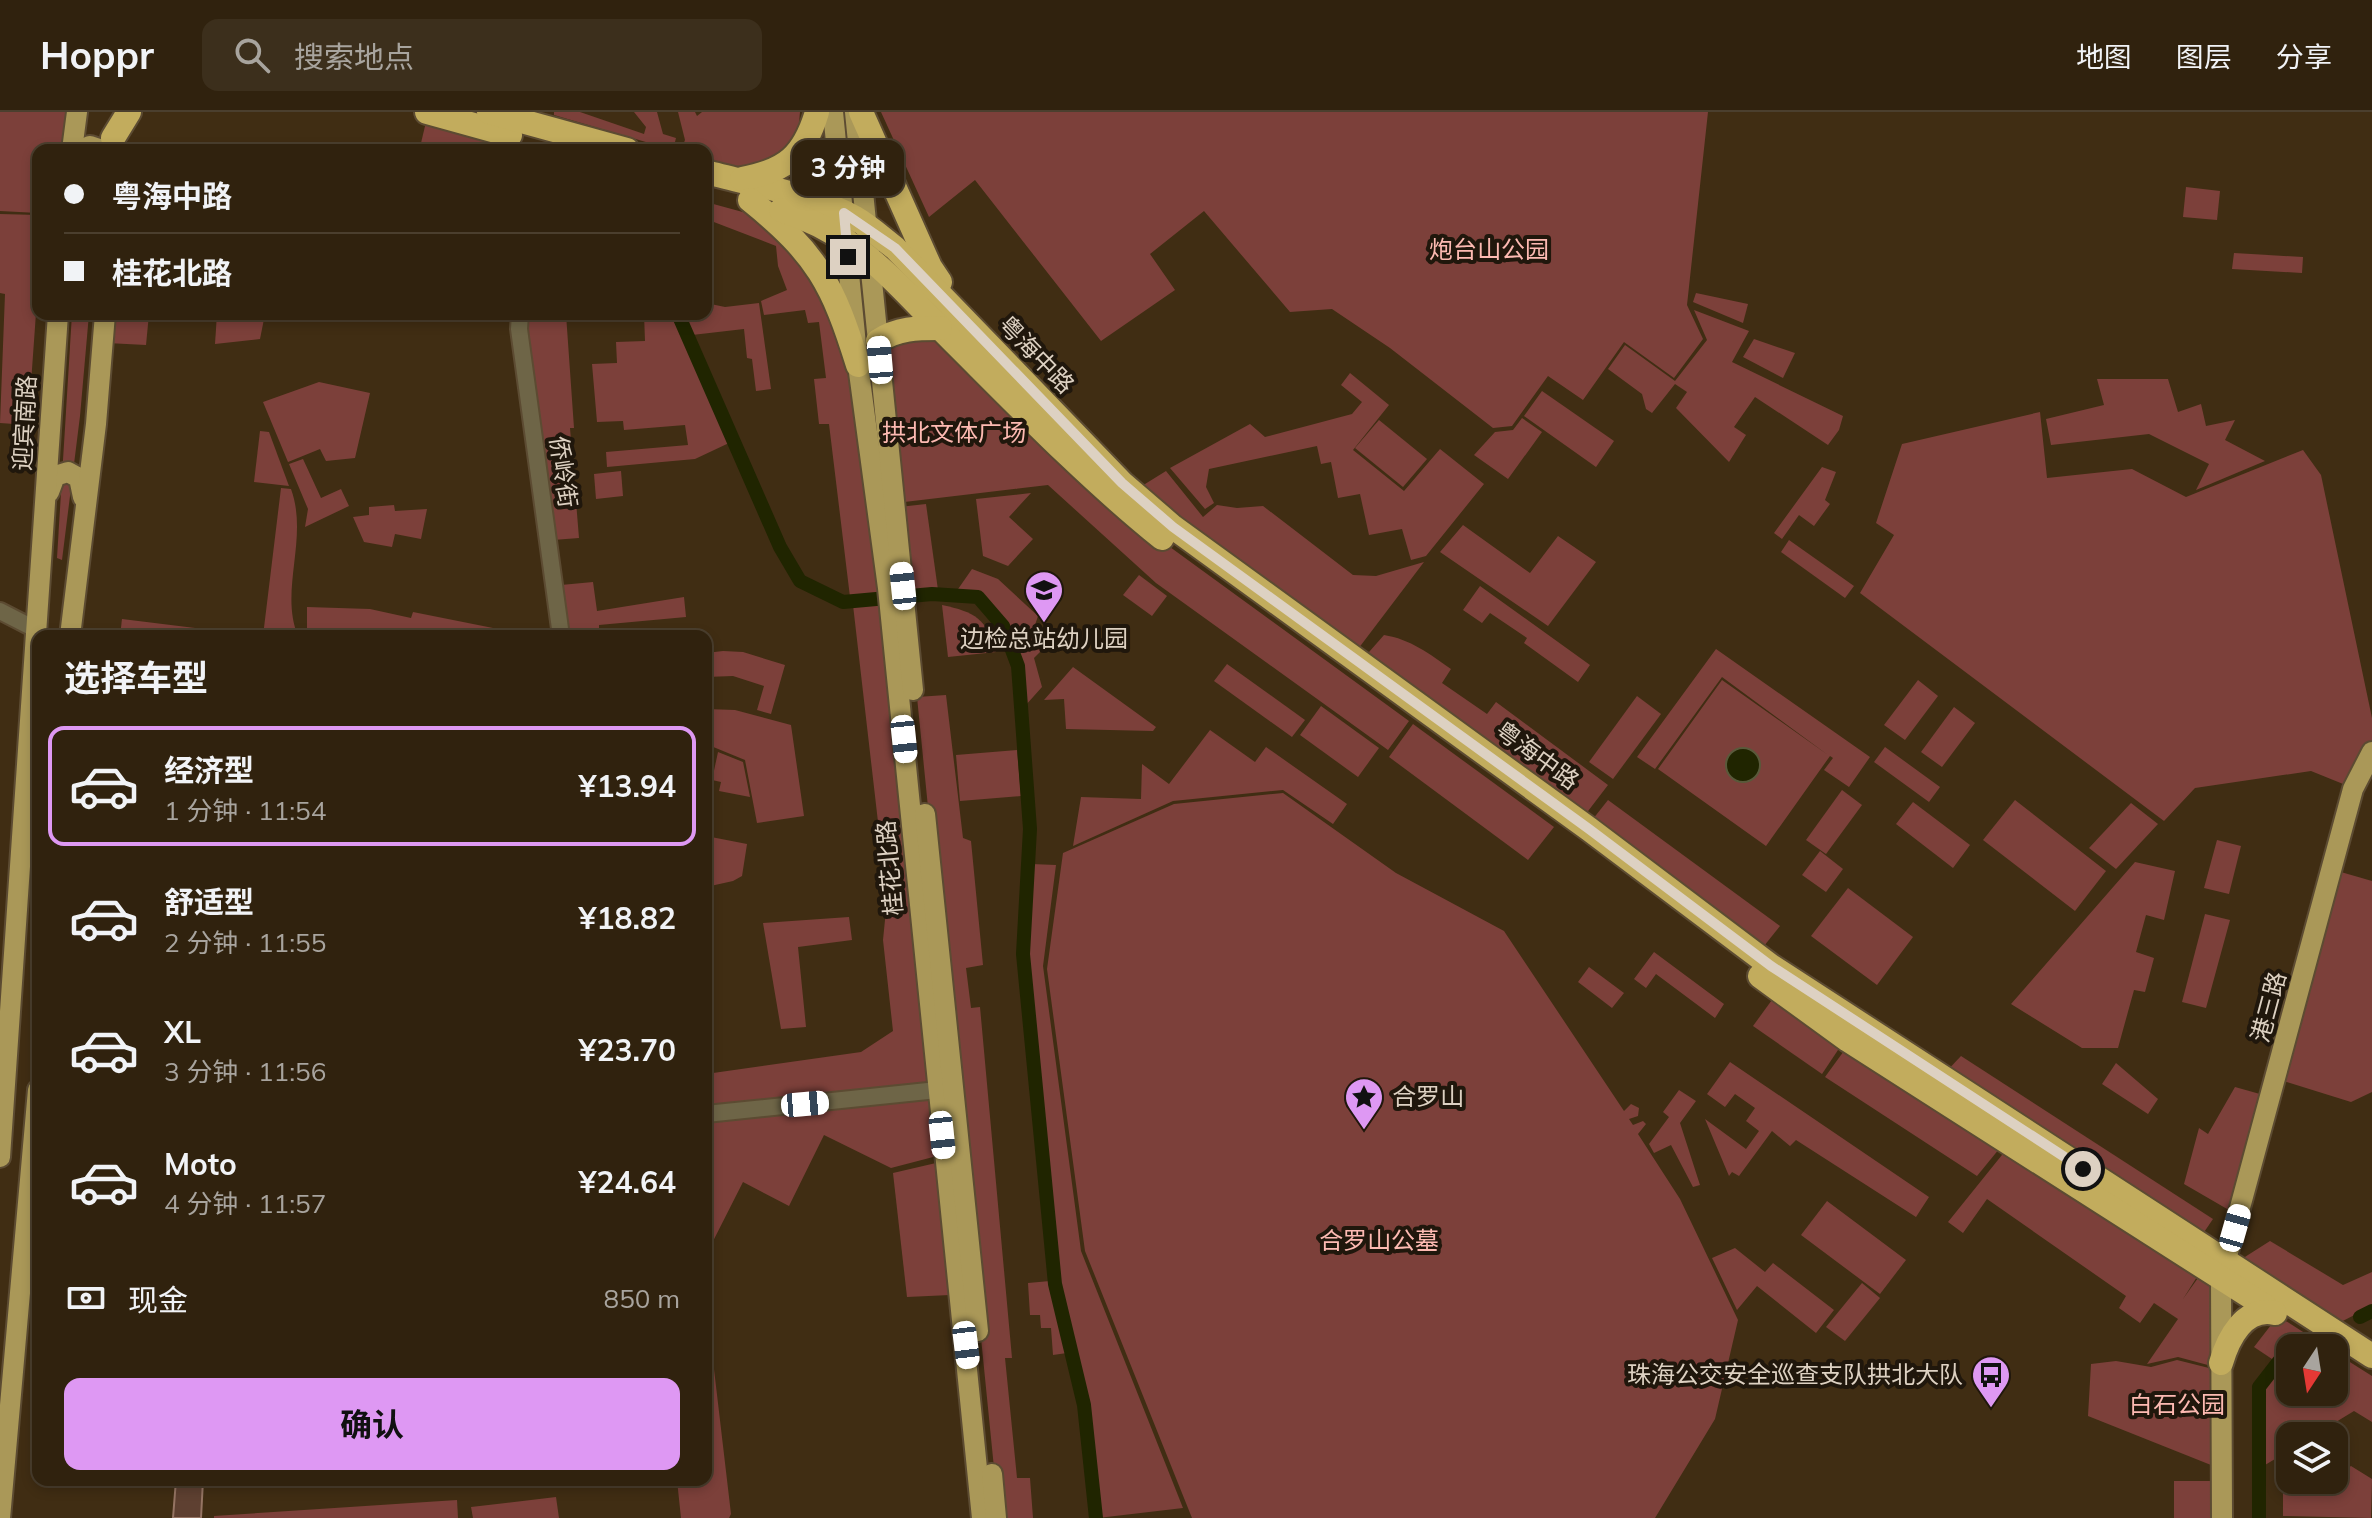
<!DOCTYPE html>
<html lang="zh">
<meta charset="utf-8">
<style>
body{margin:0;font-family:Mulish,"Noto Sans SC",sans-serif;background:#3c2f1c;color:#f1f3f6;height:100vh;display:flex;flex-direction:column;font-size:30px;white-space:nowrap}
*{box-sizing:border-box;margin:0}
p{font-size:26px;color:#a8a49e}
.icon{flex:none;width:44px;height:44px;fill:none;stroke:currentColor;stroke-width:2;stroke-linecap:round;stroke-linejoin:round}
.map{position:relative;flex:1;overflow:hidden}
.drawer{position:absolute;left:32px;top:518px;width:680px;height:856px;display:flex;flex-direction:column;background:#30220e;border-radius:16px;box-shadow:0 4px 12px #0003,0 0 0 2px #4b3f2e}
.drawer>*{flex:none}
.hud{position:absolute;left:32px;top:32px;width:680px;height:176px;border-radius:16px;box-shadow:0 4px 12px #0003,0 0 0 2px #4b3f2e;display:grid;align-content:center;height:176px;padding:0 32px;background:#30220e}
.needle{width:52px;rotate:192deg}
.controls{position:absolute;left:2276px;top:1222px;display:grid;gap:16px}
.controls a{display:grid;place-items:center;width:72px;height:72px;border-radius:16px;background:#30220e;box-shadow:0 4px 12px #0003,0 0 0 2px #4b3f2e;font-size:40px}
.end{position:absolute;width:36px;height:36px;margin:-18px;border:10px solid #ddd1c2;background:#111;box-shadow:0 0 0 4px #111}
.from{border-radius:50%}
.bubble{position:absolute;height:56px;border-radius:16px;background:#30220e;box-shadow:0 4px 12px #0003,0 0 0 2px #4b3f2e;font-size:26px;font-weight:700;line-height:56px;text-align:center}
.car{position:absolute;width:24px;height:48px;margin:-24px -12px;border-radius:10px;box-shadow:0 0 6px 2px #0007;background:linear-gradient(#fff 24%,#345 0 40%,#fff 0 76%,#345 0 86%,#fff 0)}
.hud b{display:flex;align-items:center;gap:28px;height:76px;font-size:30px}
.hud b+b{border-top:2px solid #4b3f2e}
.hud i{width:20px;height:20px;background:#f1f3f6}
ul{padding:0;list-style:none}
li{display:flex;align-items:center;gap:24px;height:120px;margin:0 16px 12px;padding:0 16px;border:4px solid transparent;border-radius:16px}
li div{flex:1}
li b{display:block;font-size:30px}
li em{font-style:normal;font-weight:700}
li.selected{border-color:#de98f3}
li>.icon{width:72px;height:72px;stroke-width:1.5}
h2{padding:0 32px;font-size:36px;line-height:96px}
.pay{display:flex;align-items:center;gap:20px;height:88px;padding:0 32px;font-size:30px}
.pay p{margin-inline-start:auto}
.cta{display:flex;gap:16px;margin-top:auto;padding:16px 32px}
.cta a{flex:1;height:92px;border-radius:16px;background:#de98f3;color:#111;font-size:32px;font-weight:700;line-height:92px;text-align:center}
header{display:flex;align-items:center;gap:48px;box-sizing:border-box;height:112px;padding:0 40px;background:#30220e;border-bottom:2px solid #4b3f2e}
header strong{font-size:38px}
nav{display:flex;gap:44px;margin-inline-start:auto;font-size:28px}
.search{width:560px;height:72px;background:#3c2f1c;display:flex;align-items:center;gap:20px;box-sizing:border-box;padding:0 28px;border-radius:16px;color:#a8a49e;font-size:30px}
.map>svg:first-child{display:block}
</style>
<header>
<strong>Hoppr</strong>
<div class="search"><svg class="icon" aria-label="search" viewBox="0 0 24 24"><circle cx="10" cy="10" r="6"/><path d="M15 15l6 6"/></svg>搜索地点</div>
<nav><a>地图</a><a>图层</a><a>分享</a></nav>
</header>
<div class="map">
<svg width="2372" height="1406" viewBox="0 0 2372 1406">
<rect width="100%" height="100%" fill="#402d13"/>
<!-- green -->
<g fill="#7c403a">
<path d="M0 0H66L72 25 71 38H38V101L0 99Z"/>
<path d="M554 0H580L644 22 646 15 634 0H657L663 22 676 26 673 38 554 3Z"/>
<path d="M678 0H695L697 4 702 0H800C799 9 799 24 795 32 779 63 732 56 706 49V38H681L685 28Z"/>
<path d="M881 0H1708L1687 193 1703 227 1674 266 1624 230 1583 288 1548 264 1512 314 1493 316 1390 236 1332 197 1290 200 1204 99 1150 142 1175 178 1101 229 975 68 929 105Z"/>
<path d="M426 10 525 38H445L421 31Z"/>
<path d="M2186 75 2220 79 2217 108 2183 105Z"/>
<path d="M706 90 750 102 796 132 853 255 884 482 850 485 829 312H819L814 267 826 266 819 210 808 211 805 198 764 203 761 189 787 178 778 154 776 134 706 107Z"/>
<path d="M0 102 38 103V173L28 313 0 311 5 182 0 181Z"/>
<path d="M2234 141 2303 145 2302 161 2232 157Z"/>
<path d="M1696 181 1748 192 1743 211 1693 190Z"/>
<path d="M706 191 725 195 759 191 771 277 756 279 752 247 747 246 744 217 692 223 682 202H706Z"/>
<path d="M1694 198 1749 219 1732 250 1843 304 1839 318 1828 333 1755 285 1734 315 1746 323 1729 350 1676 296 1687 280 1675 272 1652 301 1646 297 1642 282 1608 257 1625 233 1675 269 1707 228Z"/>
<path d="M72 202H89L80 304 62 448 57 446Z"/>
<path d="M108 202H149L146 233 107 231Z"/>
<path d="M217 202H265L260 227 215 232Z"/>
<path d="M526 202H566L574 316H570L579 426 553 428Z"/>
<path d="M644 202H671L729 331 695 347 607 355 606 340 688 333 685 313 624 318 623 309 597 310 592 252 617 251 616 230 645 229Z"/>
<path d="M940 217 1159 427 1409 609 1388 638 1156 471 1048 373 896 391 880 230Z"/>
<path d="M1754 227 1795 241 1783 266 1743 245Z"/>
<path d="M1350 261 1389 293 1353 338 1404 379 1440 337 1484 372 1426 444 1411 448 1402 417 1369 423 1360 382 1338 386 1331 350 1321 352 1317 334 1209 357 1206 375 1214 391 1205 397 1170 356 1250 312 1265 325 1352 302 1362 290 1341 273Z"/>
<path d="M2097 267H2168L2178 300 2201 292 2206 314 2235 308 2225 328 2265 349 2196 378 2209 352 2149 322 2051 333 2046 307 2104 293Z"/>
<path d="M319 270 370 281 355 346 326 349 320 337 288 350 263 290Z"/>
<path d="M1542 279 1614 329 1596 355 1524 304Z"/>
<path d="M2040 300 2047 366 2132 357 2186 385 2303 338 2321 363 2372 606V639L2353 676 2311 659 2195 676 2164 709 1860 481 1894 423 1876 411 1902 332Z"/>
<path d="M1522 306 1542 320 1508 367 1474 343 1495 320 1513 318Z"/>
<path d="M1379 308 1427 347 1403 375 1355 336Z"/>
<path d="M260 319 269 320 289 374 254 370Z"/>
<path d="M303 347 321 386 341 377 349 394 305 415 308 397 289 352Z"/>
<path d="M1822 355 1836 360 1825 388 1830 392 1814 414 1799 403 1782 427 1774 421Z"/>
<path d="M621 359 623 384 596 387 594 362Z"/>
<path d="M1166 359 1203 405 1217 393 1237 396 1263 394 1353 463 1376 464 1424 450 1355 541 1137 377Z"/>
<path d="M281 376 291 377C309 426 279 479 298 524H263Z"/>
<path d="M1031 381 1009 405 1033 427 1008 454 983 444 976 387Z"/>
<path d="M926 392 938 478 907 480 899 395Z"/>
<path d="M394 393 395 399 427 397 421 427 395 422 392 435 364 430 353 405 369 403V395Z"/>
<path d="M1463 413 1530 461 1558 424 1596 450 1548 514 1440 440Z"/>
<path d="M1789 428 1854 474 1845 486 1781 440Z"/>
<path d="M972 457 998 467 1038 504 1033 519 1042 538 1034 546 1042 575 1025 594 1021 555 1005 512 979 482 956 480Z"/>
<path d="M1139 463 1167 484 1152 504 1123 483Z"/>
<path d="M593 470 597 499 684 485 686 505 599 513V524H566L561 473Z"/>
<path d="M1480 474 1590 553 1578 570 1524 531 1527 526 1490 501 1482 511 1463 498Z"/>
<path d="M886 490 933 974 706 999V962L861 940 893 919 883 828 887 788 853 493Z"/>
<path d="M942 493C975 500 987 507 996 540L948 545Z"/>
<path d="M307 495 370 497 411 506 413 500 493 516 491 524H375L307 520Z"/>
<path d="M122 507 261 524H120Z"/>
<path d="M1384 523C1410 527 1430 542 1451 557L1442 571 1487 602 1496 590 1608 673 1582 707 1362 548Z"/>
<path d="M1716 537 1870 645 1849 675 1824 658 1833 646 1830 644 1766 734 1658 657 1722 568 1828 643 1722 565 1655 657 1637 645Z"/>
<path d="M723 539 743 540 785 553 771 602 757 598 764 574 733 564 706 565V541Z"/>
<path d="M1227 552 1305 608 1292 625 1214 569Z"/>
<path d="M1073 555 1156 615 1153 619 1066 617 1064 587 1044 588Z"/>
<path d="M1918 568 1938 584 1905 628 1884 613Z"/>
<path d="M946 583 963 726 971 729 983 853 966 856 971 896 980 895 1012 1246H1005L1017 1366H1030L1033 1406H999L917 585Z"/>
<path d="M1637 584 1661 602 1613 667 1589 650Z"/>
<path d="M1321 594 1379 636 1358 665 1300 623Z"/>
<path d="M1954 595 1975 611 1942 655 1921 640Z"/>
<path d="M706 597 735 598 791 613 804 704 757 711 745 648 706 632Z"/>
<path d="M1413 612 1554 715 1528 748 1389 645Z"/>
<path d="M1210 618 1255 650 1266 635 1347 692 1333 712 1283 678 1173 689 1073 734 1081 685 1141 687 1142 652 1169 672Z"/>
<path d="M1885 635 1940 675 1929 690 1874 650Z"/>
<path d="M1017 638 1021 684 960 689 956 643Z"/>
<path d="M718 640 743 650 750 685 719 679 721 670 712 668Z"/>
<path d="M1842 678 1862 693 1826 742 1806 728Z"/>
<path d="M1283 681 1396 761 1504 819 1624 999 1631 992 1639 996 1638 1004 1629 1007 1633 1013 1643 1009 1646 1012 1638 1022 1680 1087 1738 1208 1715 1307 1655 1406H1192L1085 1139 1047 857 1063 741 1174 692Z"/>
<path d="M1608 688 1780 814 1760 839 1589 712Z"/>
<path d="M2015 688 2106 759 2075 799 1983 728Z"/>
<path d="M1913 690 1970 733 1953 756 1896 712Z"/>
<path d="M2131 691 2158 712 2116 757 2089 736Z"/>
<path d="M706 724 747 732 742 764 733 769 706 775Z"/>
<path d="M2217 728 2241 734 2229 782 2204 776Z"/>
<path d="M1820 739 1843 757 1826 780 1802 763Z"/>
<path d="M2135 750 2175 759 2164 808 2146 803 2136 840 2154 846 2145 880 2134 878 2118 936H2082L2011 892Z"/>
<path d="M1031 752 1056 753 1043 854 1081 1139 1183 1396 1098 1406 1087 1295 1057 1174 1025 840Z"/>
<path d="M2334 758 2372 769V980L2351 990 2277 967Z"/>
<path d="M1848 776 1913 825 1877 873 1811 824Z"/>
<path d="M2205 802 2230 808 2206 896 2182 890Z"/>
<path d="M849 805 852 828 798 835 806 915 781 917 763 811Z"/>
<path d="M1654 840 1724 892 1715 906 1656 862 1646 876 1634 867Z"/>
<path d="M1589 855 1624 881 1612 896 1578 870Z"/>
<path d="M1777 881 1844 929 1822 962 1753 914Z"/>
<path d="M1849 932 2004 1031 1977 1064 1825 965Z"/>
<path d="M1961 944 2213 1107 2198 1129 1943 963Z"/>
<path d="M1730 950 1929 1085 1916 1105 1796 1028 1790 1034 1772 1019 1739 1064 1732 1060 1729 1064 1705 1007 1746 1037 1759 1019 1746 1009 1755 996 1735 982 1725 995 1707 982Z"/>
<path d="M2116 951 2158 987 2148 1002 2102 972Z"/>
<path d="M2235 975 2267 984 2234 1101 2184 1072 2199 1016 2208 1022Z"/>
<path d="M1679 978 1696 989 1680 1011 1700 1073 1693 1075 1671 1033 1654 1041 1649 1032 1669 1005 1663 1000Z"/>
<path d="M930 985 937 1044 891 1056 824 1023 789 1094 743 1070 706 1143V1009Z"/>
<path d="M2010 1033 2202 1157 2183 1187 2203 1159 2218 1168 2219 1256 2178 1245 2147 1252 2178 1207 2154 1191 2140 1211 2119 1196 2126 1184 1987 1087 1963 1121 1948 1110Z"/>
<path d="M936 1051 950 1183 907 1185 893 1061Z"/>
<path d="M1827 1089 1906 1148 1880 1182 1801 1123Z"/>
<path d="M2270 1129 2343 1173 2372 1160V1194L2333 1214 2237 1150Z"/>
<path d="M1735 1136 1765 1160 1773 1151 1834 1198 1816 1221 1757 1174 1737 1198 1712 1146Z"/>
<path d="M1050 1169 1067 1241 1053 1243 1051 1216H1041L1040 1203H1030L1028 1171Z"/>
<path d="M1862 1171 1880 1186 1845 1229 1826 1215Z"/>
<path d="M706 1189 731 1402 729 1406H681L677 1368H706Z"/>
<path d="M2278 1204 2328 1236H2290V1280H2334V1240L2372 1264V1310L2354 1299 2313 1324H2290V1338L2260 1356V1275L2278 1251 2254 1235Z"/>
<path d="M2177 1248 2221 1259V1357L2088 1304 2091 1252 2116 1249 2151 1255Z"/>
<path d="M2351 1354 2372 1367 2371 1406 2283 1404V1378L2298 1368H2312L2318 1375 2334 1368V1365Z"/>
<rect x="2174" y="1369" width="45" height="37"/>
<path d="M556 1385 559 1406H473L471 1395Z"/>
<path d="M457 1388 458 1406H214V1404Z"/>
</g>
<!-- water -->
<circle fill="#202500" stroke="#59593a" stroke-width="2" cx="1743" cy="653" r="17"/>
<g fill="none" stroke-linecap="round" stroke-linejoin="round">
<!-- canal -->
<g stroke="#202500" stroke-width="14">
<path d="M678 202 780 435 800 469 843 490 932 482 978 485 1003 514 1018 554 1030 717 1023 842 1055 1172 1084 1293 1096 1406"/>
<path d="M2360 1205 2372 1199"/>
<path d="M2259 1406V1275L2280 1248"/>
</g>
</g>
<!-- building -->
<path fill="#5e4031" stroke="#957463" stroke-width="2" d="M176 1368H203L201 1406H173Z"/>
<g fill="none" stroke-linecap="round" stroke-linejoin="round">
<defs>
<g id="minor">
<path d="M520 202 519 217 561 524"/>
<path d="M0 499 37 518"/>
<path d="M706 1002 947 977"/>
</g>
<g id="major">
<path d="M833 0 858 253 888 476 982 1406"/>
<path d="M855 0 913 578"/>
<path d="M72 38 77 0"/>
<path d="M81 38 90 34 102 38"/>
<path d="M49 380 55 364 68 360 79 366 83 385"/>
<path d="M70 524 96 312 105 202"/>
<path d="M925 702 978 1219"/>
<path d="M0 1045 58 202"/>
<path d="M992 1362 996 1406"/>
<path d="M0 1406 38 978"/>
<path d="M2222 1406 2221 1166 2353 677 2372 640"/>
</g>
<g id="highway">
<path d="M427 0 510 23"/>
<path d="M489 0 627 38"/>
<path d="M861 0 930 155 940 170"/>
<path d="M113 26 129 0"/>
<path d="M706 60C750 72 817 84 855 106 869 114 882 126 895 136L1122 371 1173 415 1589 717 1771 854 2372 1244"/>
<path d="M742 67C786 59 804 44 817 0"/>
<path d="M750 88C817 142 833 172 858 253"/>
<path d="M781 98C862 123 900 177 958 234 1024 300 1089 367 1162 426"/>
<path d="M878 229C898 216 917 216 940 216"/>
<path d="M1760 864 1848 928 2265 1194"/>
<path d="M2221 1251C2228 1227 2244 1194 2275 1201"/>
</g>
</defs>
<!-- minor casing -->
<use href="#minor" stroke="#5c4b32" stroke-width="20"/>
<!-- major casing -->
<use href="#major" stroke="#5c4b32" stroke-width="24"/>
<!-- highway casing -->
<use href="#highway" stroke="#5c4b32" stroke-width="28"/>
<!-- minor -->
<use href="#minor" stroke="#6e6547" stroke-width="16"/>
<!-- major -->
<use href="#major" stroke="#aa9858" stroke-width="20"/>
<!-- highway -->
<use href="#highway" stroke="#c2ac5d" stroke-width="24"/>
</g>
<g fill="none" stroke-linecap="round" stroke-linejoin="round">
<!-- route -->
<path stroke="#ddd1c2" stroke-width="10" d="M848 145 844 101 895 136 1122 371 1173 415 1589 717 1771 854 2083 1057"/>
</g>
<!-- icons -->
<defs>
<symbol id="school-pin" viewBox="-11 -11 22 30"><path d="M0 17L-7.5 6A9.5 9.5 0 1 1 7.5 6Z" fill="#de98f3" stroke="#20170c"/><path d="M0-5L7-2L0 1L-7-2ZM-4 1L0 2.5L4 1V4Q0 6-4 4Z" fill="#111"/></symbol>
<symbol id="sight-pin" viewBox="-11 -11 22 30"><path d="M0 17L-7.5 6A9.5 9.5 0 1 1 7.5 6Z" fill="#de98f3" stroke="#20170c"/><path d="M0-6L1.8-2.2L6-1.7L2.9 1.2L3.7 5.4L0 3.3L-3.7 5.4L-2.9 1.2L-6-1.7L-1.8-2.2Z" fill="#111"/></symbol>
<symbol id="bus-pin" viewBox="-11 -11 22 30"><path d="M0 17L-7.5 6A9.5 9.5 0 1 1 7.5 6Z" fill="#de98f3" stroke="#20170c"/><path d="M-5-6H5V4H4V6H2V4H-2V6H-4V4H-5ZM-3.5-4V0h7V-4ZM-3.5 1.2v1.5H-2V1.2ZM2 1.2v1.5H3.5V1.2Z" fill="#111"/></symbol>
</defs>
<g fill-rule="evenodd">
<use href="#school-pin" x="1022" y="456" width="44" height="60"/>
<use href="#sight-pin" x="1342" y="963" width="44" height="60"/>
<use href="#bus-pin" x="1969" y="1241" width="44" height="60"/>
</g>
<g text-anchor="middle" stroke-width="8" stroke-linejoin="round" paint-order="stroke">
<!-- park labels -->
<g font-size="24" fill="#fdbab2" stroke="#20170c">
<text x="1489" y="146">炮台山公园</text>
<text x="954" y="329">拱北文体广场</text>
<text x="1379" y="1137">合罗山公墓</text>
<text x="2177" y="1301">白石公园</text>
</g>
<!-- street labels -->
<g font-size="24" fill="#ddd1c2" stroke="#20170c">
<text transform="translate(1036 243) rotate(46)" y="8">粤海中路</text>
<text transform="translate(25 311) rotate(-87)" y="8">迎宾南路</text>
<text transform="translate(563 360) rotate(82)" y="8">侨岭街</text>
<text transform="translate(1537 644) rotate(36)" y="8">粤海中路</text>
<text transform="translate(890 756) rotate(-95)" y="8">桂花北路</text>
<text transform="translate(2269 895) rotate(-75)" y="8">港三路</text>
</g>
<!-- poi labels -->
<g font-size="24" fill="#ddd1c2" stroke="#20170c">
<text x="1044" y="535">边检总站幼儿园</text>
<text x="1392" y="993" text-anchor="start">合罗山</text>
<text x="1963" y="1271" text-anchor="end">珠海公交安全巡查支队拱北大队</text>
</g>
</g>
</svg>
<div class="controls">
<a><svg class="needle" viewBox="-14 -14 28 28"><path d="M0-13l5 13h-10z" fill="#e53935"/><path d="M0 13l5-13h-10z" fill="#a8a49e"/></svg></a>
<a><svg class="icon" aria-label="layers" viewBox="0 0 24 24"><path d="M12 4l9 5-9 5-9-5zM3 14l9 5 9-5"/></svg></a>
</div>
<i class="end from" style="left:2083px;top:1057px"></i>
<i class="end" style="left:848px;top:145px"></i>
<div class="bubble" style="left:792px;top:28px;width:112px">3 分钟</div>
<i class="car" style="left:880px;top:248px;rotate:355deg"></i>
<i class="car" style="left:903px;top:474px;rotate:354deg"></i>
<i class="car" style="left:904px;top:627px;rotate:174deg"></i>
<i class="car" style="left:805px;top:992px;rotate:85deg"></i>
<i class="car" style="left:942px;top:1023px;rotate:174deg"></i>
<i class="car" style="left:2235px;top:1116px;rotate:16deg"></i>
<i class="car" style="left:966px;top:1233px;rotate:173deg"></i>
<div class="hud">
<b><i class="from"></i>粤海中路</b>
<b><i></i>桂花北路</b>
</div>
<section class="drawer">
<h2>选择车型</h2>
<ul>
<li class="selected"><svg class="icon" aria-label="car" viewBox="0 0 24 24"><path d="M5 17H2v-5l4-1 3-4h7l3 4 3 1v5h-3M9 17h6M6 11h13"/><circle cx="7" cy="17" r="2"/><circle cx="17" cy="17" r="2"/></svg><div><b>经济型</b><p>1 分钟 · 11:54</p></div><em>¥13.94</em></li>
<li><svg class="icon" aria-label="car" viewBox="0 0 24 24"><path d="M5 17H2v-5l4-1 3-4h7l3 4 3 1v5h-3M9 17h6M6 11h13"/><circle cx="7" cy="17" r="2"/><circle cx="17" cy="17" r="2"/></svg><div><b>舒适型</b><p>2 分钟 · 11:55</p></div><em>¥18.82</em></li>
<li><svg class="icon" aria-label="car" viewBox="0 0 24 24"><path d="M5 17H2v-5l4-1 3-4h7l3 4 3 1v5h-3M9 17h6M6 11h13"/><circle cx="7" cy="17" r="2"/><circle cx="17" cy="17" r="2"/></svg><div><b>XL</b><p>3 分钟 · 11:56</p></div><em>¥23.70</em></li>
<li><svg class="icon" aria-label="car" viewBox="0 0 24 24"><path d="M5 17H2v-5l4-1 3-4h7l3 4 3 1v5h-3M9 17h6M6 11h13"/><circle cx="7" cy="17" r="2"/><circle cx="17" cy="17" r="2"/></svg><div><b>Moto</b><p>4 分钟 · 11:57</p></div><em>¥24.64</em></li>
</ul>
<div class="pay"><svg class="icon" aria-label="cash" viewBox="0 0 24 24"><path d="M3 7h18v10H3z"/><circle cx="12" cy="12" r="2"/></svg>现金<p>850 m</p></div>
<div class="cta"><a>确认</a></div>
</section>
</div>
